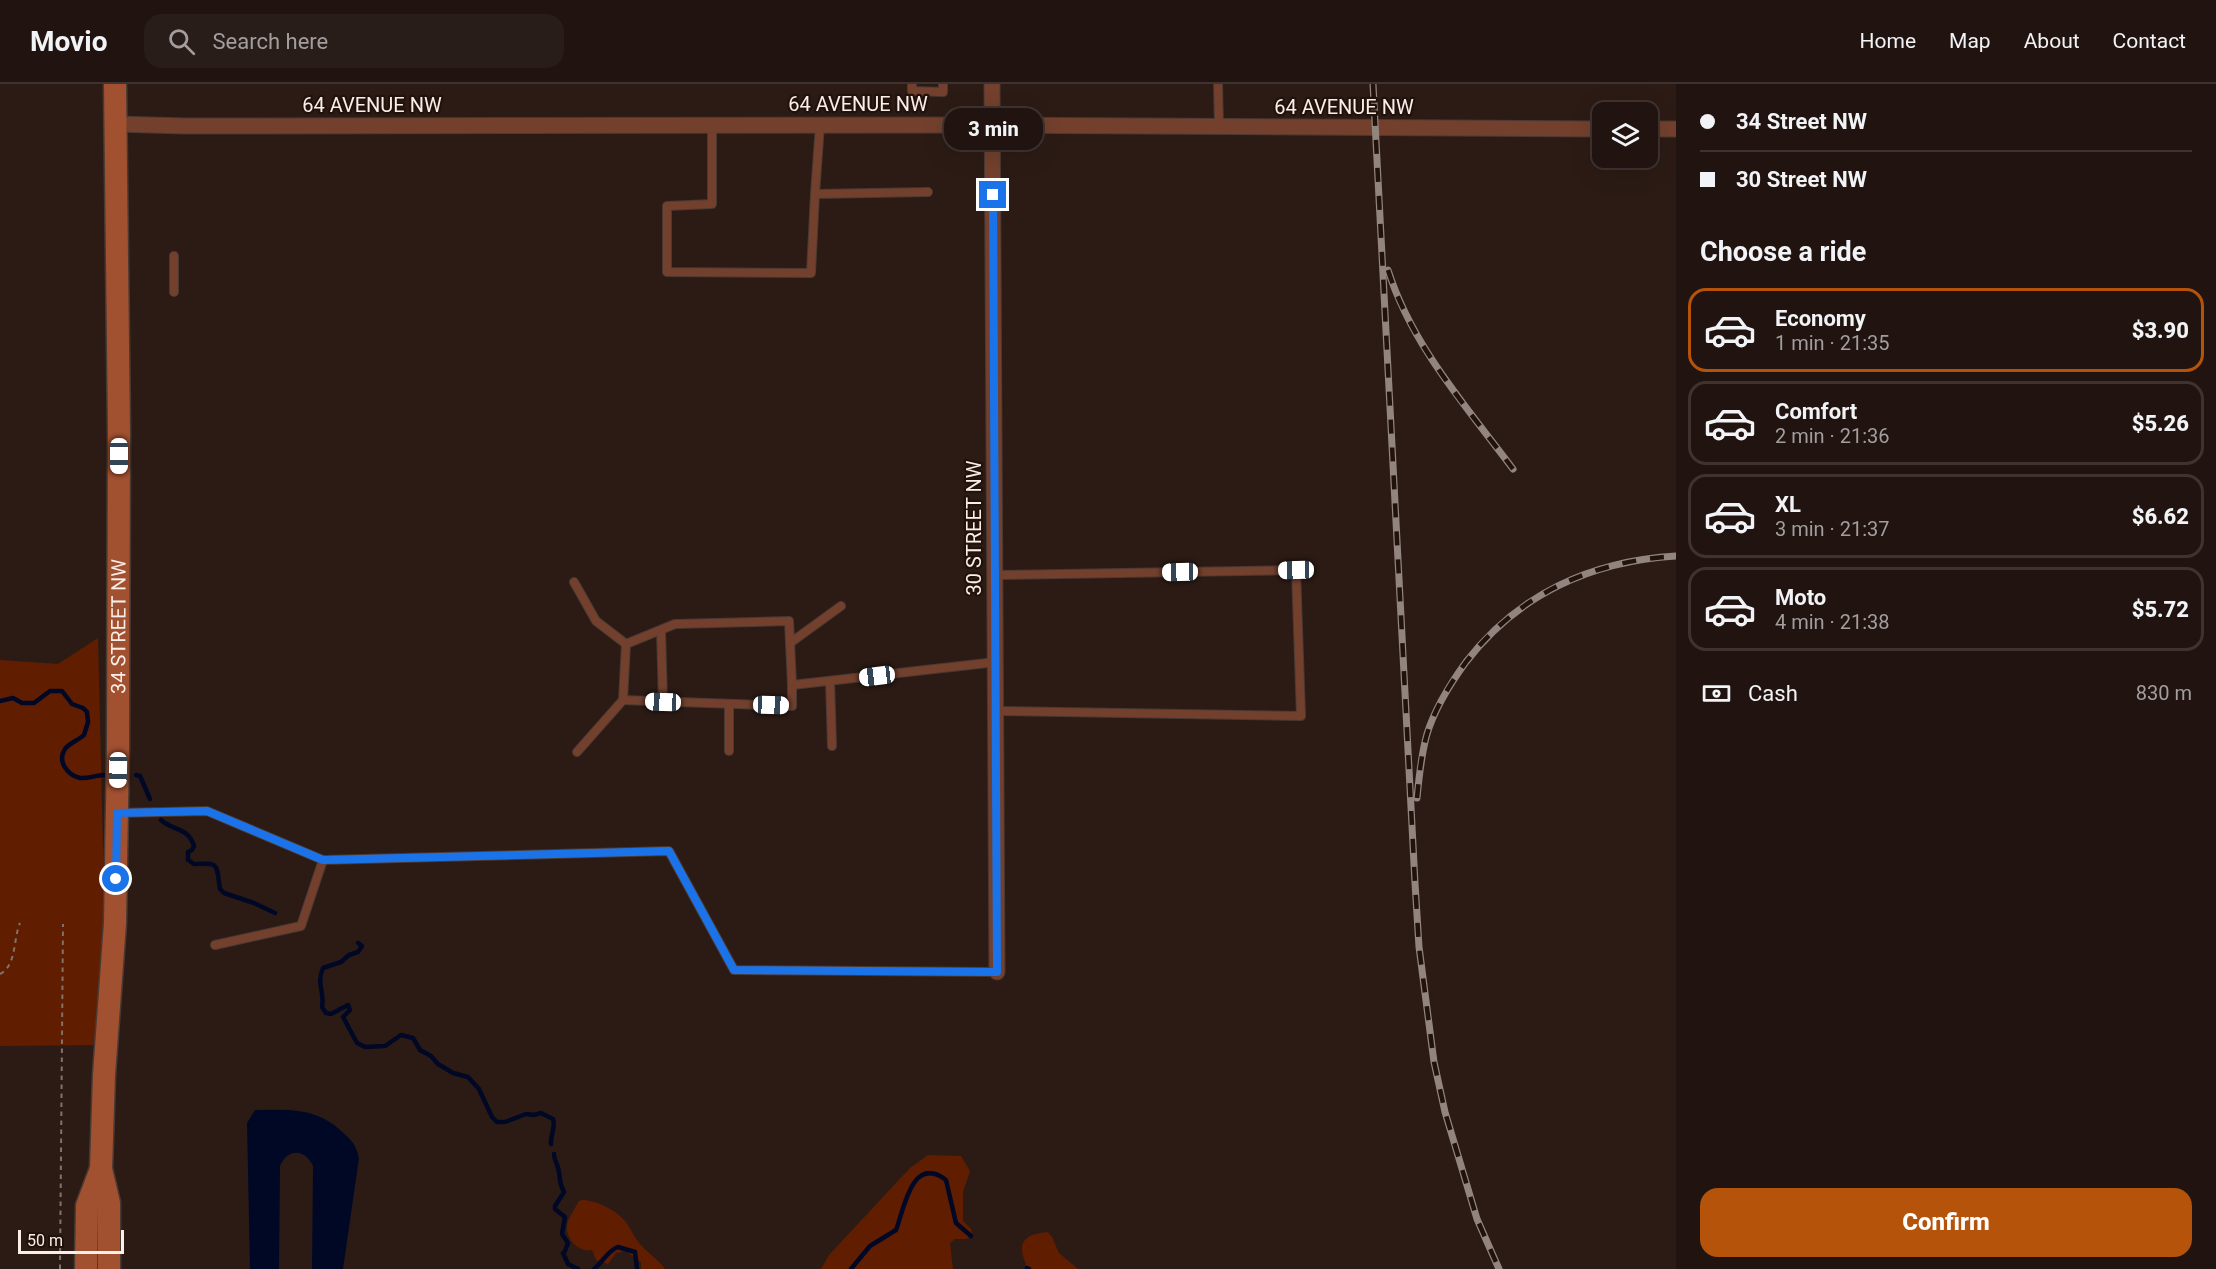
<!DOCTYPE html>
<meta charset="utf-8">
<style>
body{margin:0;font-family:Roboto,sans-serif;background:#291d19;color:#f1f3f6;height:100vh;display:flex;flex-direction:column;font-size:22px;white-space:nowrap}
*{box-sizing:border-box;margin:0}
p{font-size:20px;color:#a29e9f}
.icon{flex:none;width:33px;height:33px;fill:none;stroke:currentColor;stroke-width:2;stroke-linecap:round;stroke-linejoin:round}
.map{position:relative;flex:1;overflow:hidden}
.sheet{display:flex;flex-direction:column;background:#211410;width:540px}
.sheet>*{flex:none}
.guide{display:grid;align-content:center;height:132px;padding:0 24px;background:#211410}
.fabs{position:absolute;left:1592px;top:18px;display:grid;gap:12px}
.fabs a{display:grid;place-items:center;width:66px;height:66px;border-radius:12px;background:#211410;box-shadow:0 6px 24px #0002,0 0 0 2px #3e3330;font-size:30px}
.scale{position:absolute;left:18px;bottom:15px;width:106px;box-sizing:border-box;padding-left:6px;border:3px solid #faeee9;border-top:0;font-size:16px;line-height:21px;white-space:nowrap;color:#faeee9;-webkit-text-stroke:4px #22120c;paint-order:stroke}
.end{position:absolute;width:27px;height:27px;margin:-14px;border:8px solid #1a73e8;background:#fff;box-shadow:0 0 0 3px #fff}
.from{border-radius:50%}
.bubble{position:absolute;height:42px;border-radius:18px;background:#211410;box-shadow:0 6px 24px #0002,0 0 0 2px #3e3330;font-size:20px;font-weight:800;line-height:42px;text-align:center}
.car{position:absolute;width:18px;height:36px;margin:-18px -9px;border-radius:8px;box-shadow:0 0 4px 2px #0007;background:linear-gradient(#fff 24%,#345 0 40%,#fff 0 76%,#345 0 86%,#fff 0)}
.guide b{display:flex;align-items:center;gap:21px;height:57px;font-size:22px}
.guide b+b{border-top:2px solid #3e3330}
.guide i{width:15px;height:15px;background:#f1f3f6}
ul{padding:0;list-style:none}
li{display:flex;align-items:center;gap:18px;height:84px;margin:0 12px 9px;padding:0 12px;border:3px solid #3e3330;border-radius:18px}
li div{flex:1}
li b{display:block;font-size:22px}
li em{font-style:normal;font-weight:800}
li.active{border-color:#b45309}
li>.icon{width:54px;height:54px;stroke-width:1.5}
h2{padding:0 24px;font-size:27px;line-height:72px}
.pay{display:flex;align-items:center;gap:15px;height:66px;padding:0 24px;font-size:22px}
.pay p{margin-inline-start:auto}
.action{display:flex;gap:12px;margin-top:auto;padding:12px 24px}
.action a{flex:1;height:69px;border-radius:18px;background:#b45309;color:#fff;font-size:24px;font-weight:800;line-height:69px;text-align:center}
header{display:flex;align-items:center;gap:36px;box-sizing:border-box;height:84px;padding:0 30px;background:#211410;border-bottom:2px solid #3e3330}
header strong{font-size:28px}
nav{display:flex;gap:33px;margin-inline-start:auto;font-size:21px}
.search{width:420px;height:54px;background:#291d19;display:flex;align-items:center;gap:15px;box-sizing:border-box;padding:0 21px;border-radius:18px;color:#a29e9f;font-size:22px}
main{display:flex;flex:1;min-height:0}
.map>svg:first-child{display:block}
</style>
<header>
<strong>Movio</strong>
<div class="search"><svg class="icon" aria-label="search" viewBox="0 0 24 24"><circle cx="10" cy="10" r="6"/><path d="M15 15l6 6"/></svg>Search here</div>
<nav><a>Home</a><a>Map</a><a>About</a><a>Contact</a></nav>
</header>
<main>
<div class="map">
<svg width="1676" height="1185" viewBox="0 0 1676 1185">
<rect width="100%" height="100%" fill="#2c1b15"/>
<!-- green -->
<g fill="#601d00">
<path d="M98 554 104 806V961L0 962V576L58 580Z"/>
<path d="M928 1071 961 1072 970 1087 963 1108V1137L971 1145 972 1150 967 1155H955L950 1159 953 1185H821L829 1171 910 1084Z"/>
<path d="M582 1116C596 1116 616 1126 625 1137 631 1144 634 1154 641 1161 649 1170 658 1175 665 1185H641V1178L626 1167 616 1169 608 1180 596 1176 592 1166C580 1169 566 1156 567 1143 567 1135 575 1125 579 1117Z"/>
<path d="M1048 1148 1052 1153 1059 1169 1078 1185H1027C1026 1178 1022 1172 1022 1166 1021 1151 1038 1149 1048 1148Z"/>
</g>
<!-- water -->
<path fill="#000825" d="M255 1026C287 1026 313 1023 339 1045 351 1056 355 1058 359 1074L343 1185H312L313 1082C305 1065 288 1064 280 1082L279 1185H250L247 1039Z"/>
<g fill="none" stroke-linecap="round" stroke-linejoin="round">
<!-- stream -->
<g stroke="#000825" stroke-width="4.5">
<path d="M0 617 13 614 22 619H34L50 607H62L72 620 83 624 87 628 88 638 84 651C79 656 69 659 65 665 57 677 67 691 80 694 88 695 96 691 104 691"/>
<path d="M136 691 140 692 150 715"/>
<path d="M161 736C173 747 188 743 194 762L192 766 188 768V776L194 780C220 779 216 779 220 805L224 809 254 819 275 829"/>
<path d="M358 859 362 862 358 868 349 871 341 878 323 884C316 901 325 908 322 923L326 929 331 930 348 921 350 926 343 933 357 959 365 963 385 962 401 951 413 954 420 966 431 972 438 980 453 989 468 993 479 1005 492 1033 497 1038H505L526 1030 534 1031 541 1029 553 1035C556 1044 550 1051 551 1060"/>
<path d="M554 1070C554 1076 557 1079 558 1084 561 1094 558 1097 564 1108L555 1122V1125L565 1133 562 1150 568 1159 565 1167 563 1169 568 1180 578 1185"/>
<path d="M1027 1184 1029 1185"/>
<path d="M594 1185C603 1178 607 1167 618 1163L635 1168 637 1185"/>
<path d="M851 1185 870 1162 896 1146C904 1125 912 1070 946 1096L956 1139 971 1152"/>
</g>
<defs>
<g id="service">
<path d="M912 0V7L943 8V0"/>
<path d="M1218 0 1219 43"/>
<path d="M712 41V120L667 122V188L811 189 815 110 928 108"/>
<path d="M815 110 820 41"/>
<path d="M174 172V208"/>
<path d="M996 491 1296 486 1301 632 996 627"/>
<path d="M574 498 596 537 626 560 675 540 789 537 792 601 996 578"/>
<path d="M661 546 663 618"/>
<path d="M790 559 841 522"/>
<path d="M830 597 832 662"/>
<path d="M623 616 792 622V601"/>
<path d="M729 620V667"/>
<path d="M577 668 623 616 626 560"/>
<path d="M118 729 207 727 323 776 301 842 215 861"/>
<path d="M323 776 669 767 734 886 997 888"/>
</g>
<g id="minor">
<path d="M992 0 997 888"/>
<path d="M115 40 186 42 993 41 1602 45"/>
<path d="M1647 45H1676"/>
</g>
<g id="secondary">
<path d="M86 1185 87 1122 101 1085"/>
<path id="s1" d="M109 1185V1119L101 1085 104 991 115 839 118 664 119 348 115 0"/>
</g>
</defs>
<!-- service casing -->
<use href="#service" stroke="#493933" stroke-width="10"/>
<!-- minor casing -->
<use href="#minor" stroke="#493933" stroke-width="17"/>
<!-- secondary casing -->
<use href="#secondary" stroke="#493933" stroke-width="25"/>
<!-- path -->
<g stroke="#81726c" stroke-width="2" stroke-dasharray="4.5 4.5" stroke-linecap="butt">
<path d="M0 890C17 881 13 855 20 839"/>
<path d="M60 1185 63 840"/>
</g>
<!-- service -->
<use href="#service" stroke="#73402d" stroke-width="8"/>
<!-- minor -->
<use href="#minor" stroke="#73402d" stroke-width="15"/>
<!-- secondary -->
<use href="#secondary" stroke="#a15030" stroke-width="22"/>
<defs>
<g id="rail">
<path d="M1373 0 1415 799 1419 863 1434 978 1445 1028 1477 1135 1499 1185"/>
<path d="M1388 186C1412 262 1466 322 1513 385"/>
<path d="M1417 714C1419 693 1421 671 1427 650 1435 624 1450 600 1466 578 1518 510 1592 477 1676 472"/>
</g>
</defs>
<!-- rail casing -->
<use href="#rail" stroke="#92847e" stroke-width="7"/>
<!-- rail -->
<use href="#rail" stroke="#22120c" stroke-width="4.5" stroke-dasharray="14" stroke-linecap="butt"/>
</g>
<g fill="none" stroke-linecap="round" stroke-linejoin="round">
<!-- route -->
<path stroke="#1a73e8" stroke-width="8" d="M116 795 117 729 207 727 323 776 669 767 734 886 997 888 993 111"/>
</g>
<g text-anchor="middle" stroke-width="4.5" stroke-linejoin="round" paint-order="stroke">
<!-- street labels -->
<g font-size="20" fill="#faeee9" stroke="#22120c">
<text x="858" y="27">64 AVENUE NW</text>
<text x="372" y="28">64 AVENUE NW</text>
<text x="1344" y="30">64 AVENUE NW</text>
<text transform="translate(974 444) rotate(-90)" y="7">30 STREET NW</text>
<text dy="7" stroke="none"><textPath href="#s1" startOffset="644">34 STREET NW</textPath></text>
</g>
</g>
</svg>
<div class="fabs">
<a><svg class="icon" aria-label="layers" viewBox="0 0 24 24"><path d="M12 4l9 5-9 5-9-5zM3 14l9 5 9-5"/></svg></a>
</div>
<div class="scale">50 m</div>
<i class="end from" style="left:116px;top:795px"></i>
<i class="end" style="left:993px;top:111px"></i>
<div class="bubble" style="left:944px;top:24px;width:99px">3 min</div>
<i class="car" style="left:119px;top:372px;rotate:180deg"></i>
<i class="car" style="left:1296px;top:486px;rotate:269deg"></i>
<i class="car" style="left:1180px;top:488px;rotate:269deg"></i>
<i class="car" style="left:877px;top:592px;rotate:263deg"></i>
<i class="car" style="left:663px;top:618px;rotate:272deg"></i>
<i class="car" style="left:771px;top:621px;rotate:92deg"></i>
<i class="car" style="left:118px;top:686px;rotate:181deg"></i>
</div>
<section class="sheet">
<div class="guide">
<b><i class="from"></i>34 Street NW</b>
<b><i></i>30 Street NW</b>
</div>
<h2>Choose a ride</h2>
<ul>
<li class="active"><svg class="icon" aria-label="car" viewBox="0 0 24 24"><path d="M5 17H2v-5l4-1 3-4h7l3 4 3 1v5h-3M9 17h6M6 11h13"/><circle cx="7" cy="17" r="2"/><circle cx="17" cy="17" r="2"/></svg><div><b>Economy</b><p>1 min · 21:35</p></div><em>$3.90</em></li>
<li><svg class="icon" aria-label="car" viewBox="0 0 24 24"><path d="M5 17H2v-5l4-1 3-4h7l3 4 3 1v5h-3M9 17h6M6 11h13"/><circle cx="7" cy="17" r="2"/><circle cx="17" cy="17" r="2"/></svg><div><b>Comfort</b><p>2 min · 21:36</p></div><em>$5.26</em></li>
<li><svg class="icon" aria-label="car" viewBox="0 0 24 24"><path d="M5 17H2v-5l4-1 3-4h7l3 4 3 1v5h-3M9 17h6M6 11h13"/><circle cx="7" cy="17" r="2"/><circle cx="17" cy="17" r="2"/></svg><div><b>XL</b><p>3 min · 21:37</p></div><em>$6.62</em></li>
<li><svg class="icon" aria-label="car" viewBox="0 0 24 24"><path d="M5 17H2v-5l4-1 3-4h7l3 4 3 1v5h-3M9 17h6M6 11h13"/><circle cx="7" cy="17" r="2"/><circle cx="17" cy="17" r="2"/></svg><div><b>Moto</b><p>4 min · 21:38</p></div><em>$5.72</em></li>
</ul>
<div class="pay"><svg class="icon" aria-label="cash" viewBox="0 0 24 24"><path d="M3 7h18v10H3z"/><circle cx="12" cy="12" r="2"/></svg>Cash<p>830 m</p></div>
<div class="action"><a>Confirm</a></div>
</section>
</main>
